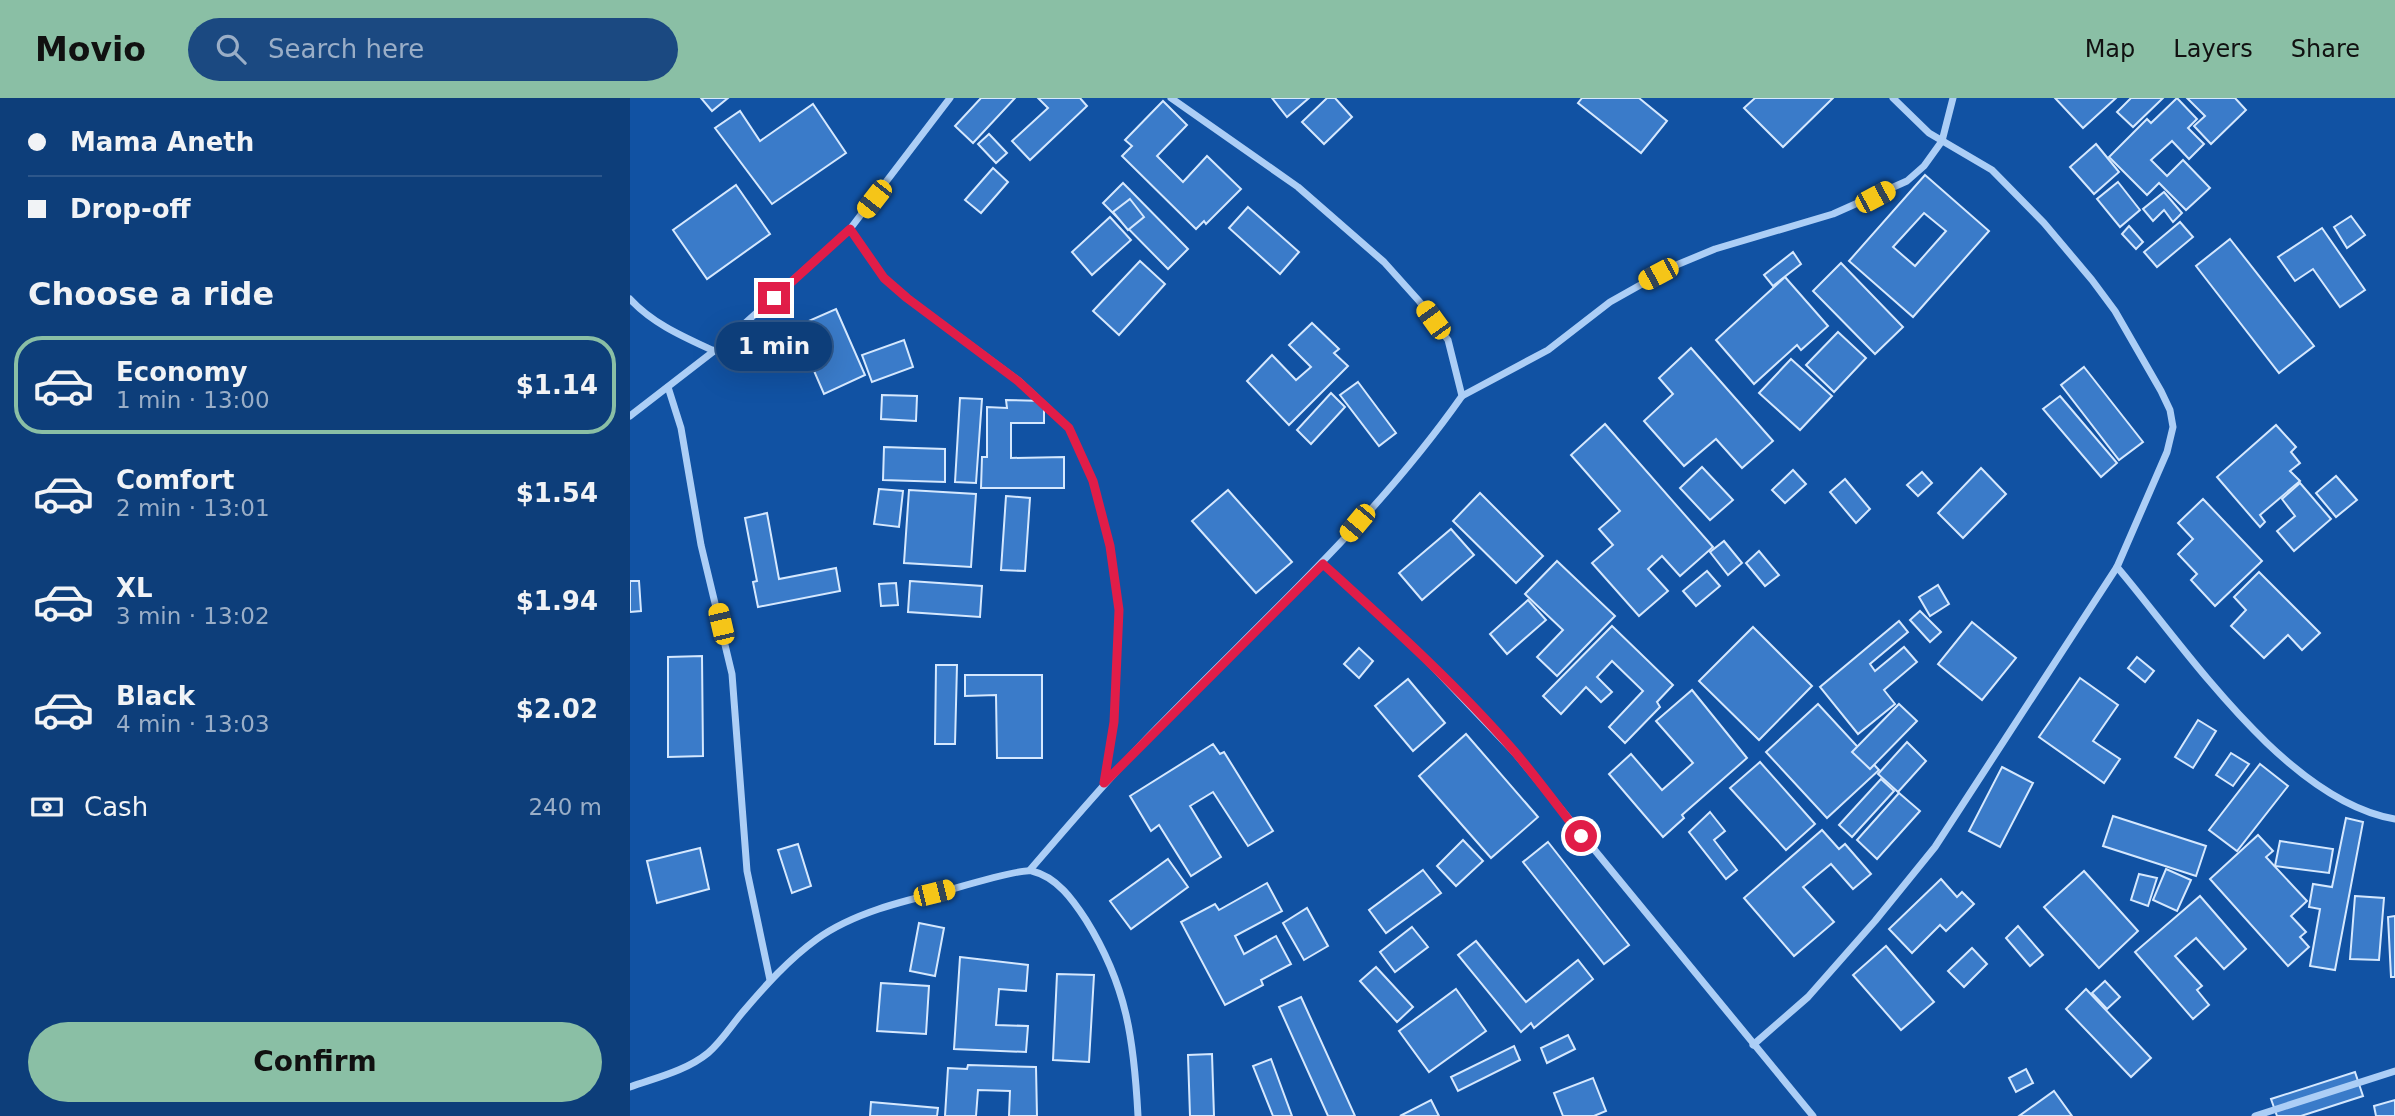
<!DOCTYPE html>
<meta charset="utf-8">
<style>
body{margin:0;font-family:"DejaVu Sans",sans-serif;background:#1b4981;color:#f1f3f6;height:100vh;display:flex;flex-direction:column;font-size:26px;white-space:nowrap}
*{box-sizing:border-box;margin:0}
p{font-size:23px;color:#9aaec7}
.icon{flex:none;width:38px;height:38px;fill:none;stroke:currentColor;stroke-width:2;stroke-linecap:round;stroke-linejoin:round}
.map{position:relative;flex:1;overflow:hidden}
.details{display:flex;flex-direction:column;background:#0d3e7a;width:630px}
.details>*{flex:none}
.banner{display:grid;align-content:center;height:154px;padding:0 28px;background:#0d3e7a}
.end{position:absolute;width:32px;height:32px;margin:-16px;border:9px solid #e11d48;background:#fff;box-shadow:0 0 0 4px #fff}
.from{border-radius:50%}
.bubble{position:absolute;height:49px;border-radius:24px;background:#0d3e7a;box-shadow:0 7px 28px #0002,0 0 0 2px #2d578b;font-size:23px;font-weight:700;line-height:49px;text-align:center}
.car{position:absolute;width:21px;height:42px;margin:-21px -10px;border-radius:9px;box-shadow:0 0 5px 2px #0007;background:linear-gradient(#f5c518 24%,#345 0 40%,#f5c518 0 76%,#345 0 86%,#f5c518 0)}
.banner b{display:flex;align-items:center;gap:24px;height:66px;font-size:26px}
.banner b+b{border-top:2px solid #2d578b}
.banner i{width:18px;height:18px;background:#f1f3f6}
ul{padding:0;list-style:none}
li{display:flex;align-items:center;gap:21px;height:98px;margin:0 14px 10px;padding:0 14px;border:4px solid transparent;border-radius:28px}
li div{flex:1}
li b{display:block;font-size:26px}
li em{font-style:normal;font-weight:700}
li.on{border-color:#8abfa5}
li>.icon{width:63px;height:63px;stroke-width:1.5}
h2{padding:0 28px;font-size:32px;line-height:84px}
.pay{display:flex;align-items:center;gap:18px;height:77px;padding:0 28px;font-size:26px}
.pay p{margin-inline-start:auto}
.button{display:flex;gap:14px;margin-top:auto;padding:14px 28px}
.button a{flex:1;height:80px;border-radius:42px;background:#8abfa5;color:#111;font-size:28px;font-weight:700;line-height:80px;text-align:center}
header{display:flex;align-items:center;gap:42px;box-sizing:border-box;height:98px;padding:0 35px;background:#8abfa5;color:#111}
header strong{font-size:33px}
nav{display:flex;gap:38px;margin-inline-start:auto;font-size:24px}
.search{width:490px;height:63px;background:#1b4981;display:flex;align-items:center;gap:18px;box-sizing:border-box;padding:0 24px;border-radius:38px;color:#9aaec7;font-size:26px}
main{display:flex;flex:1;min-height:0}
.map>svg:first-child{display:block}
</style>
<header>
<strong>Movio</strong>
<div class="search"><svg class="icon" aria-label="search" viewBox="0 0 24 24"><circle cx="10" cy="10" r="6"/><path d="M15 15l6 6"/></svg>Search here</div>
<nav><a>Map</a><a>Layers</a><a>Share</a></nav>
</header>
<main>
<section class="details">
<div class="banner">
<b><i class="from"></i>Mama Aneth</b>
<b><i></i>Drop-off</b>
</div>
<h2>Choose a ride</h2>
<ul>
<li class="on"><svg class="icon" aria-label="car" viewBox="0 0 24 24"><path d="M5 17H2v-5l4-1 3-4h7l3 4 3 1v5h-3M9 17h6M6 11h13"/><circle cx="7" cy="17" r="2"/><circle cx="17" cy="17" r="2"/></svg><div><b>Economy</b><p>1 min · 13:00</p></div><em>$1.14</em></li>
<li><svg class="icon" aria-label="car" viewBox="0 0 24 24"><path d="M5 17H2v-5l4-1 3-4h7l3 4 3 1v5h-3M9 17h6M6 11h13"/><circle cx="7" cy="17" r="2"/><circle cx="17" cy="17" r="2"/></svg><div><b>Comfort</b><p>2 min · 13:01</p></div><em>$1.54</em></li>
<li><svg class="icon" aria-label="car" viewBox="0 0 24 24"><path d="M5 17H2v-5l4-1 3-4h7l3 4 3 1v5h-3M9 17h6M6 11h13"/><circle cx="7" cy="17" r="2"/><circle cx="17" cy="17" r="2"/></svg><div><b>XL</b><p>3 min · 13:02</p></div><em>$1.94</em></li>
<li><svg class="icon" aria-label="car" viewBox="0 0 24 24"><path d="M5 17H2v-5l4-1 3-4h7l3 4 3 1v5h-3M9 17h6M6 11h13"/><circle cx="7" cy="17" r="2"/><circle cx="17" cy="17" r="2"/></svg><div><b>Black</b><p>4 min · 13:03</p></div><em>$2.02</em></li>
</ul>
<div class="pay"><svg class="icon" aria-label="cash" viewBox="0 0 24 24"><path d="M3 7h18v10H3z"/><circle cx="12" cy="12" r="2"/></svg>Cash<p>240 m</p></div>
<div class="button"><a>Confirm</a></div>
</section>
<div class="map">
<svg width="1765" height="1018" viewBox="0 0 1765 1018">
<rect width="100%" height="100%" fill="#1152a3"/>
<!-- building -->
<g fill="#3a7bc9" stroke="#d5e8fe" stroke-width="2" fill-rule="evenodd">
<path d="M71 0H98L82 13Z"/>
<path d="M351 0H385L343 45 325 28Z"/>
<path d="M408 0H450L457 8 400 62 382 43 418 10Z"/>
<path d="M642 0H679L657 19Z"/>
<path d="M697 0H705L722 19 694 46 672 24Z"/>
<path d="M952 0H1009L1037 23 1011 55 948 5Z"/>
<path d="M1125 0H1203L1153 49 1114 10Z"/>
<path d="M1425 0H1486L1453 30Z"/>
<path d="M1501 0H1533L1503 29 1487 14Z"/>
<path d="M1547 0 1567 21 1558 30 1574 46 1559 61 1542 43 1521 62 1537 78 1553 62 1580 90 1556 112 1529 85 1517 97 1479 59 1517 21 1521 25Z"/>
<path d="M1557 0H1605L1616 12 1581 46 1564 28 1575 18Z"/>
<path d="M533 3 557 27 527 58 553 84 577 58 611 91 576 126 574 123 566 131 492 58 502 48 495 42Z"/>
<path d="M183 6 216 55 142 106 85 30 110 13 130 43Z"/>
<path d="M359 36 377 55 366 65 348 46Z"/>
<path d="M1466 46 1489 74 1464 96 1440 69Z"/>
<path d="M363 70 378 84 351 115 335 102Z"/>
<path d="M1295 77 1359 133 1283 219 1219 163ZM1294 115 1316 133 1285 168 1263 149Z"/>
<path d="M1488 84 1510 112 1490 129 1467 101Z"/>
<path d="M493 85 558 151 538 171 473 105Z"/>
<path d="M106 87 140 136 77 181 43 132Z"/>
<path d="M1534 94 1552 115 1543 124 1534 112 1523 123 1513 111Z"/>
<path d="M500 101 514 119 498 132 483 114Z"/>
<path d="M618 109 669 154 650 176 599 130Z"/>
<path d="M1721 118 1735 137 1717 150 1704 129Z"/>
<path d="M480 119 501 142 462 177 442 154Z"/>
<path d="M1550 124 1563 139 1527 169 1514 154Z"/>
<path d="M1499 128 1513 144 1506 151 1492 136Z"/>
<path d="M1692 130 1735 192 1710 209 1683 171 1665 183 1648 159Z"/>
<path d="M1600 141 1684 248 1649 275 1566 168Z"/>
<path d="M1163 154 1171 166 1143 188 1134 177Z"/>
<path d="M510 163 535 186 489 237 463 213Z"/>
<path d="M1211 165 1273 229 1245 256 1183 193Z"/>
<path d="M1155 179 1198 228 1171 252 1167 247 1124 286 1086 242Z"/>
<path d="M206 211 235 277 194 296 165 229Z"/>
<path d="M682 225 709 251 704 255 718 268 659 327 617 283 642 257 666 282 681 269 659 247Z"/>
<path d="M1208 234 1236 260 1204 294 1176 267Z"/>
<path d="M274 242 283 269 242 284 232 257Z"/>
<path d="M1061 250 1143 343 1112 370 1086 341 1054 368 1014 323 1043 296 1029 280Z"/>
<path d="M1161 261 1202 298 1170 332 1129 295Z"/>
<path d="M1454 269 1513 344 1489 362 1431 287Z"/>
<path d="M728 284 766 335 749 348 710 297Z"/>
<path d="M701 295 715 309 681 346 667 332Z"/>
<path d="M252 297 287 298 286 323 251 321Z"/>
<path d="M1430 298 1487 365 1471 379 1413 311Z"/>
<path d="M330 300 352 301 346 385 325 384Z"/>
<path d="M376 302 414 303V325H381V360L434 359V390H351L352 359H357V309L377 310Z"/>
<path d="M975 326 1083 449 1050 478 1032 458 1018 471 1038 493 1009 518 962 465 983 447 969 431 990 413 941 357Z"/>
<path d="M1646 327 1666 349 1661 354 1670 365 1660 373 1670 383 1630 417 1635 424 1630 429 1587 379Z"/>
<path d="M254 349 315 351V384L253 382Z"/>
<path d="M1072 369 1103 402 1080 422 1050 390Z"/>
<path d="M1351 370 1376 396 1333 440 1308 415Z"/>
<path d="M1163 372 1176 386 1155 405 1142 392Z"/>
<path d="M1292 374 1302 385 1288 398 1277 387Z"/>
<path d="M1706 378 1727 402 1706 419 1686 395Z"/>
<path d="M1215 381 1240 411 1226 425 1200 394Z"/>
<path d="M1670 385 1701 421 1664 453 1647 433 1665 418 1652 401Z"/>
<path d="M249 391 273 393 269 429 244 426Z"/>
<path d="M279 392 346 396 341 469 274 465Z"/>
<path d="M598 392 662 464 626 495 562 423Z"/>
<path d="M850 395 913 458 886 485 823 423Z"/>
<path d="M376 398 400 400 395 473 371 472Z"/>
<path d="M1573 401 1632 463 1585 508 1561 482 1567 476 1548 456 1563 441 1548 425Z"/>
<path d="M137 415 149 481 206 470 210 493 128 509 123 484 127 483 115 420Z"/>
<path d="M821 431 844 457 792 502 769 475Z"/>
<path d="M1094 443 1112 465 1098 477 1080 454Z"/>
<path d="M1129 453 1149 477 1135 488 1116 465Z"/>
<path d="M927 463 985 518 927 578 907 559 933 532 895 496Z"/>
<path d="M1077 473 1090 488 1066 508 1053 493Z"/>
<path d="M1629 474 1690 535 1672 552 1658 537 1634 560 1601 528 1616 512 1604 499Z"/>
<path d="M0 483H9L11 513 0 514Z"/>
<path d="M280 483 352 488 350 519 278 514Z"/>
<path d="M266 485 268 507 251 508 249 486Z"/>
<path d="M1308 487 1319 506 1300 518 1289 499Z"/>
<path d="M898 502 916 522 877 556 860 536Z"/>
<path d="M1290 513 1311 534 1300 544 1280 522Z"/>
<path d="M1269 523 1278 534 1240 566 1245 573 1274 549 1287 564 1254 592 1265 606 1228 636 1190 589Z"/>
<path d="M1342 524 1386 560 1352 602 1308 566Z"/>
<path d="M982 528 1043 587 1027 604 1030 609 995 645 979 629 1013 593 982 563 967 579 982 594 971 604 956 589 931 616 913 598Z"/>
<path d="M1123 529 1182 588 1129 642 1069 583Z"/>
<path d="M729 550 743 563 729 580 714 566Z"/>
<path d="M72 558 73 658 38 659V559Z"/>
<path d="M1507 559 1524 573 1515 584 1498 570Z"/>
<path d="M306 567H327L325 646H305Z"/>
<path d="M335 577H412V660H367L366 597 335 598Z"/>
<path d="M1450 580 1488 607 1463 643 1490 661 1474 685 1409 639Z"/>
<path d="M778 581 815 625 783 653 745 608Z"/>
<path d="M1062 592 1117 660 1052 717 1054 720 1033 739 979 676 1001 656 1032 692 1063 665 1026 623Z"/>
<path d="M1188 606 1249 672 1197 720 1136 654Z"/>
<path d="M1269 606 1287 623 1240 671 1222 654Z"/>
<path d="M1568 622 1586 633 1563 670 1545 659Z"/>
<path d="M836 636 908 719 861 760 789 678Z"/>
<path d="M1277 644 1296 663 1268 694 1248 676Z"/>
<path d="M583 646 590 656 594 654 643 733 618 748 583 694 560 708 591 759 561 778 529 727 521 733 500 698Z"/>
<path d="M1601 655 1619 666 1603 688 1586 677Z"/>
<path d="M1130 664 1185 726 1156 752 1100 690Z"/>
<path d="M1630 666 1658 688 1607 753 1579 732Z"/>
<path d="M1372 669 1403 685 1370 749 1339 733Z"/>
<path d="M1251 681 1264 693 1222 739 1209 727Z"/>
<path d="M1269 695 1290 713 1247 761 1227 742Z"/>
<path d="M1080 714 1095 733 1084 742 1107 772 1096 781 1059 734Z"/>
<path d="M1483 718 1576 748 1566 778 1473 748Z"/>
<path d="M1716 720 1733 724 1705 872 1680 868 1690 811 1679 809 1683 786 1702 789Z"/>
<path d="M1192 732 1209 751 1215 746 1241 776 1223 791 1201 766 1173 789 1204 824 1164 858 1114 800Z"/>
<path d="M1628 737 1643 753 1636 759 1677 803 1661 818 1676 834 1670 839 1679 849 1658 868 1580 781Z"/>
<path d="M833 742 853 763 826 788 807 768Z"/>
<path d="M1650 743 1703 751 1699 775 1645 768Z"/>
<path d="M918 744 999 847 974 866 893 764Z"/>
<path d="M168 746 181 788 162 795 148 752Z"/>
<path d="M70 750 79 791 27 805 17 763Z"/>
<path d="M538 761 558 789 501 831 480 803Z"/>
<path d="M1536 771 1561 782 1547 813 1523 802Z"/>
<path d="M793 772 811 795 756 835 739 812Z"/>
<path d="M1454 773 1508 833 1469 870 1414 809Z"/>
<path d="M1509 776 1527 780 1518 808 1501 802Z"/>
<path d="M1311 781 1327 799 1332 794 1344 806 1316 833 1310 827 1282 855 1259 831Z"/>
<path d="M637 785 652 813 605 838 614 856 646 838 661 866 631 882 633 887 595 907 551 824 585 806 589 812Z"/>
<path d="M1570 798 1616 851 1594 871 1566 840 1545 858 1572 888 1567 892 1579 907 1563 921 1505 854Z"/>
<path d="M1725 798 1754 800 1749 862 1720 861Z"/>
<path d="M677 810 698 848 674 862 653 825Z"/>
<path d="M1765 818V879H1761L1758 819Z"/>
<path d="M289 825 314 830 305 878 280 873Z"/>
<path d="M1388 828 1413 857 1400 868 1376 840Z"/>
<path d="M782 829 798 849 765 874 750 854Z"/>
<path d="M846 843 896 904 948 862 963 881 904 930 901 925 891 934 828 857Z"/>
<path d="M1256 848 1304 904 1271 932 1223 877Z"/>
<path d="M1342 850 1357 866 1334 889 1318 873Z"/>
<path d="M330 859 398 867 396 893 369 891 366 927 398 928 396 954 324 951Z"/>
<path d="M746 869 783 909 767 924 730 883Z"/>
<path d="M427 876 464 877 459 964 423 962Z"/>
<path d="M1475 883 1490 899 1477 911 1462 895Z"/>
<path d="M251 885 299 888 296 936 247 933Z"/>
<path d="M826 891 856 933 799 974 769 933Z"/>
<path d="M1456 891 1521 960 1501 979 1436 911Z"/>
<path d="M671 899 725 1018H698L649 909Z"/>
<path d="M938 937 945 951 917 965 911 950Z"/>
<path d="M884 948 890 962 828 993 821 979Z"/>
<path d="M582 956 584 1018H560L558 957Z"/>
<path d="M641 961 662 1018H643L623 968Z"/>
<path d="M338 967 406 969 407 1018H379L380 993 348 992 346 1018H315L318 970 337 971Z"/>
<path d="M1396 971 1403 985 1386 994 1379 980Z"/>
<path d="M1725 974 1733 998 1671 1018H1647L1641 1001Z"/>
<path d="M963 980 976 1013 964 1018H933L924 995Z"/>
<path d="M1424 993 1442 1018H1389Z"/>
<path d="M801 1002 809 1018H770Z"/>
<path d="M1765 1002V1018H1746L1744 1008Z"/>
<path d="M241 1004 308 1010 307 1018H240Z"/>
</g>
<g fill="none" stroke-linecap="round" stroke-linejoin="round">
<!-- minor -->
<g stroke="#accef6" stroke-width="7">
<path d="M220 131 254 180 277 200 389 283 439 330 463 383 480 448 489 512 484 624 474 685"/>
<path d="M0 201C23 226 54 239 84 253"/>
<path d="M38 289 51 330 71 447 102 576 117 773 140 882"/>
<path d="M832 298 918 252 980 204 1044 168 1085 151 1203 116 1277 83 1294 68 1312 43 1323 0"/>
<path d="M0 318 84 253 220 131 320 0"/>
<path d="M693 466 788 553 885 655 1183 1018"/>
<path d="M1487 469C1555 549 1656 703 1765 721"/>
<path d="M400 772C442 723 483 675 527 630 632 522 745 422 832 298L818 242 789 203 754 164 668 89 541 0"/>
<path d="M1123 947 1178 899 1245 823 1305 749 1487 469 1537 354 1543 329 1540 312 1531 293 1485 213 1462 182 1414 125 1362 72 1299 35 1263 0"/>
<path d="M0 989C25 980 56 973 78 955 91 944 101 928 112 915 135 888 158 862 187 841 223 815 273 803 315 793 330 789 392 770 402 773 427 779 443 802 456 822 497 888 504 942 508 1018"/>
<path d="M1625 1018 1765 973"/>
</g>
</g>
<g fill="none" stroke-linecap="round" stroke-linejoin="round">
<!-- route -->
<path stroke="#e11d48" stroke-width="9" d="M144 200 220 131 254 180 277 200 388 283 439 330 463 383 480 448 489 512 484 624 474 685 693 466C759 526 826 586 885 654 908 681 929 710 951 738"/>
</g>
</svg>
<i class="end from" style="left:951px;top:738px"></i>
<i class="end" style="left:144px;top:200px"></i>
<div class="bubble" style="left:86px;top:224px;width:116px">1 min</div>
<i class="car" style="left:1245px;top:99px;rotate:62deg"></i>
<i class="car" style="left:244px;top:101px;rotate:218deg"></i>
<i class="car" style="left:1028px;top:176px;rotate:242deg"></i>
<i class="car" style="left:803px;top:222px;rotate:324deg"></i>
<i class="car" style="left:727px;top:425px;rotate:220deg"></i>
<i class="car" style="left:91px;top:526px;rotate:347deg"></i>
<i class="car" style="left:304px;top:795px;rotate:76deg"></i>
</div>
</main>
